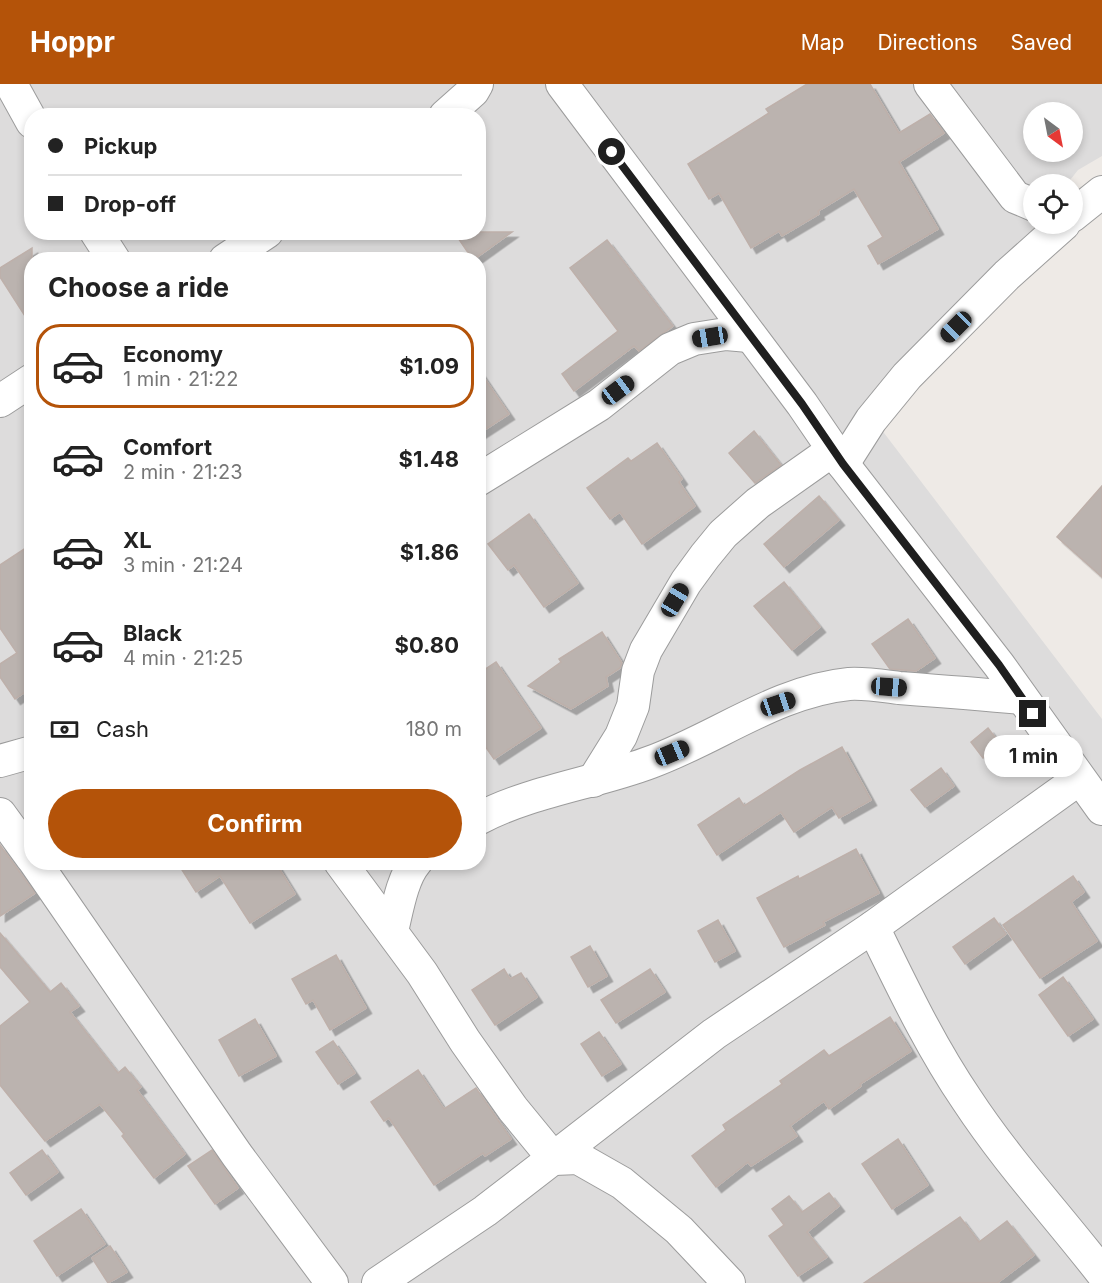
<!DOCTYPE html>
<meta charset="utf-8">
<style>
body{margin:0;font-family:Inter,sans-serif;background:#f2f2f2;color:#222;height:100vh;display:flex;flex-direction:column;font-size:22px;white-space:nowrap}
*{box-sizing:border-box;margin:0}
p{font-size:20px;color:#767676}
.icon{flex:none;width:33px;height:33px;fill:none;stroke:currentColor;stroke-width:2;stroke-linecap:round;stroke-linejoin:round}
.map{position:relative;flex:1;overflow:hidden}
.panel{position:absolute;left:24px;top:168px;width:462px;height:618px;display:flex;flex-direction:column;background:#fff;border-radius:24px;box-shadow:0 3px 9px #0003}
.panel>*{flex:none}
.banner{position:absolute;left:24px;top:24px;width:462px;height:132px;border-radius:24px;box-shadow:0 3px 9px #0003;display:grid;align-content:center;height:132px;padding:0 24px;background:#fff}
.needle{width:39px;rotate:148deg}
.tools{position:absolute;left:1023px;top:18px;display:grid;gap:12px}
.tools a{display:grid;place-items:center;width:60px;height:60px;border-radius:50%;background:#fff;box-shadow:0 3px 9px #0003;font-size:30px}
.end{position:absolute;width:27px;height:27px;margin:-14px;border:8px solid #1f1f1f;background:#fff;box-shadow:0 0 0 3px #fff}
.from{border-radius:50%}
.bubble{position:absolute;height:42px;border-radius:21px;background:#fff;box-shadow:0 3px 9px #0003;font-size:20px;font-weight:700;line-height:42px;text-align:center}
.car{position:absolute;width:18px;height:36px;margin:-18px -9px;border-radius:8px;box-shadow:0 0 4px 2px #0007;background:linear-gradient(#222 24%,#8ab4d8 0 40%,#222 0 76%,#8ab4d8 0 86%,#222 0)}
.banner b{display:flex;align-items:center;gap:21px;height:57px;font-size:22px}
.banner b+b{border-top:2px solid #e0e0e0}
.banner i{width:15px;height:15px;background:#222}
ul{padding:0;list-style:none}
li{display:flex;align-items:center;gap:18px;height:84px;margin:0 12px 9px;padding:0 12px;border:3px solid transparent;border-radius:24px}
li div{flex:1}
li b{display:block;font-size:22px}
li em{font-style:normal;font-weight:700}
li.active{border-color:#b45309}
li>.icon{width:54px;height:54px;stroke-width:1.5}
h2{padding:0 24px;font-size:27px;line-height:72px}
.pay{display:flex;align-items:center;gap:15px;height:66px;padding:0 24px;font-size:22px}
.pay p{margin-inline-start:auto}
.button{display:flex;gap:12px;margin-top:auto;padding:12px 24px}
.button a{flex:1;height:69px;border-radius:36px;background:#b45309;color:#fff;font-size:24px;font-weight:700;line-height:69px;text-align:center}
header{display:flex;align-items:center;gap:36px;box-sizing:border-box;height:84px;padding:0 30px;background:#b45309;color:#fff}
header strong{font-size:28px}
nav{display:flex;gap:33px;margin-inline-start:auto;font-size:21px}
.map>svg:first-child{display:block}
</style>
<header>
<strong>Hoppr</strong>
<nav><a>Map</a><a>Directions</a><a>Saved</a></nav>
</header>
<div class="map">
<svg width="1102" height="1199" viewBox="0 0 1102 1199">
<defs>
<filter id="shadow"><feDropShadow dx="5.5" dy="5.5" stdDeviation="0" flood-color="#0004"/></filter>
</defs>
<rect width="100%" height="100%" fill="#eeeae6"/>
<!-- residential -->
<path fill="#dddcdc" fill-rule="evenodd" d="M0 0H1102V72L1078 86 1067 100H1034V140H1037L881 345 1102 635V1199H0ZM1034 28H1072V68H1034ZM32 32H478V148H32ZM32 176H478V778H32Z"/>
<!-- building -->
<g fill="#bbb3af" stroke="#beb0aa" stroke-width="1.5" filter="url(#shadow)">
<path d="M807 0H870L899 49 930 30 944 49 899 78 938 145 878 180 868 162 883 153 854 105 818 127 819 130 782 152 779 147 751 164 719 109 709 115 688 80 769 29 766 25Z"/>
<path d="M454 148H512L473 176Z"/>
<path d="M607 156 673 242 639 267 634 262 574 307 562 290 618 247 570 184Z"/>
<path d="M32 164V243L0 193V184Z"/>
<path d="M478 285 509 330 478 350Z"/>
<path d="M754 347 781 381 755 399 729 369Z"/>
<path d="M657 359 682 395 679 398 695 422 642 460 620 428 610 435 587 404 628 374 631 377Z"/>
<path d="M1102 402V493L1057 453Z"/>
<path d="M819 412 839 436 784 483 764 460Z"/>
<path d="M529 430 578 499 544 523 514 481 508 486 488 460Z"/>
<path d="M32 460V603L15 615 0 593V580L17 569 0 544V481Z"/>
<path d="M784 498 820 543 792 566 754 522Z"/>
<path d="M908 535 935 574 916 587 890 585 872 560Z"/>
<path d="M602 548 622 579 620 584 606 593 608 602 571 625 528 602 561 578 559 575Z"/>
<path d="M496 578 541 644 494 675 478 652V590Z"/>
<path d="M988 644 1001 661 983 674 971 658Z"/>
<path d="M842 663 871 716 839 734 832 723 794 748 781 728 717 771 698 741 739 714 744 722 800 686Z"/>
<path d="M941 684 954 702 925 723 911 706Z"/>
<path d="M0 761 35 809 0 832Z"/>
<path d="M856 765 879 809 823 838 825 841 784 863 757 814 798 792 799 795Z"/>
<path d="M177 778H275L295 810 250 839 220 792 196 808Z"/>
<path d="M1073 792 1084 808 1071 818 1097 857 1040 894 1003 841Z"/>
<path d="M994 834 1006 850 965 880 953 863Z"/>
<path d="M718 836 735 867 715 878 698 847Z"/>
<path d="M0 849 50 908 61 899 79 922 70 928 118 989 125 983 141 1003 137 1006 185 1070 154 1094 122 1052 124 1050 100 1020 45 1057 0 1001V942L30 918 0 883Z"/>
<path d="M590 862 607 892 588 903 571 873Z"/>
<path d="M336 871 366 924 330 946 313 916 306 920 292 895Z"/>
<path d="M504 885 510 895 521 889 537 913 495 941 472 906Z"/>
<path d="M650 885 665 908 616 939 601 916Z"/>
<path d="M1063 893 1093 935 1068 952 1039 911Z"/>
<path d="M890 933 911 967 860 1000 861 1002 829 1025 824 1017 790 1042 797 1052 751 1082 748 1078 716 1103 692 1072 726 1046 723 1041 782 1000 780 997 824 966 829 972Z"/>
<path d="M255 935 276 972 239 992 219 956Z"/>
<path d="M599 948 621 980 602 992 581 960Z"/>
<path d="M333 957 355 989 338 1000 316 968Z"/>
<path d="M418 986 444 1025 476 1004 511 1055 485 1072 483 1069 434 1101 389 1034 384 1037 371 1018Z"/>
<path d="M898 1055 928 1101 892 1125 862 1080Z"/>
<path d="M42 1066 58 1088 26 1111 10 1089Z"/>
<path d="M212 1066 238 1104 215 1120 188 1082Z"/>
<path d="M829 1109 839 1122 807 1148 827 1173 798 1192 769 1152 784 1141 772 1125 789 1112 802 1128Z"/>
<path d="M81 1125 105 1160 57 1192 34 1157Z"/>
<path d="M960 1133 979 1158 1007 1137 1034 1171 997 1199H864Z"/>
<path d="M110 1162 127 1188 108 1199 92 1174Z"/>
</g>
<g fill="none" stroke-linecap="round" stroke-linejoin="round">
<defs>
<g id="street">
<path d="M11 0 32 38"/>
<path d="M562 0 802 320 843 380 999 581 1102 725"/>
<path d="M930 0 1015 113 1034 121"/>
<path d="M445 32 473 7 477 0"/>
<path d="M1072 132 1102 108"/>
<path d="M96 148 114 176"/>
<path d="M225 176 267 148"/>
<path d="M0 317 32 296"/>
<path d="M843 380 871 336 907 292 1007 191 1064 140"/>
<path d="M478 396 599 321 670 265 694 255 726 250 749 252"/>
<path d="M0 677 32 668"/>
<path d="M593 697 621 652 633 622 638 587 646 566 686 498 705 472 723 450 758 419 833 366"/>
<path d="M0 730 32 774"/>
<path d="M478 735C530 707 596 699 651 678 717 654 777 607 849 600 865 599 883 602 899 604 940 607 980 610 1021 614"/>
<path d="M35 778 237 1071 332 1199"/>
<path d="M340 778 422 889 465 957 513 1025 554 1075 578 1074 622 1099 679 1146 729 1199"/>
<path d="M873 843C902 902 930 962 967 1016 1007 1077 1057 1131 1102 1189"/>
<path d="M392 847C397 827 402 794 416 778"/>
<path d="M378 1199 485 1127 714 950 873 843 1079 695"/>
</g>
</defs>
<!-- street casing -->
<use href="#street" stroke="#9c9c9c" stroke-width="34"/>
<!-- street -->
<use href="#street" stroke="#fff" stroke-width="32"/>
</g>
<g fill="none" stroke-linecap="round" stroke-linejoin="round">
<!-- route -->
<path stroke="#1f1f1f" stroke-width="8" d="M612 68 802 320 843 380 999 581 1033 630"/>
</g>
</svg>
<div class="tools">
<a><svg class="needle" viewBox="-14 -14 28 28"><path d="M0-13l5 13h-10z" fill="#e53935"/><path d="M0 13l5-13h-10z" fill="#767676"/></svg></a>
<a><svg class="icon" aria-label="locate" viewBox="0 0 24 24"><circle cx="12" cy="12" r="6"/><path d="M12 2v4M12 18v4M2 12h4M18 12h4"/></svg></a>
</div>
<i class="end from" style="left:612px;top:68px"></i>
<i class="end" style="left:1033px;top:630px"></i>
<div class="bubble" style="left:984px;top:651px;width:99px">1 min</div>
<i class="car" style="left:956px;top:243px;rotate:225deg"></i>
<i class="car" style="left:710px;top:253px;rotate:261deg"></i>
<i class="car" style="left:618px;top:306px;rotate:53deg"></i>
<i class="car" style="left:675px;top:516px;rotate:31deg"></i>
<i class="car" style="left:889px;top:603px;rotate:94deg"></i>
<i class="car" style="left:778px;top:620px;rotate:71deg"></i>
<i class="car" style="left:672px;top:669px;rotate:67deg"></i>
<div class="banner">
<b><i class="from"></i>Pickup</b>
<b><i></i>Drop-off</b>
</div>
<section class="panel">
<h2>Choose a ride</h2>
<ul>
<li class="active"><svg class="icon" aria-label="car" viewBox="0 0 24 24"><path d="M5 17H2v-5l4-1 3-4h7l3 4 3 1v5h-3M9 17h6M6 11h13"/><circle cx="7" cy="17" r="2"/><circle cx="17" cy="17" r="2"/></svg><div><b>Economy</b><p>1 min · 21:22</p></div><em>$1.09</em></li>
<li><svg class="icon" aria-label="car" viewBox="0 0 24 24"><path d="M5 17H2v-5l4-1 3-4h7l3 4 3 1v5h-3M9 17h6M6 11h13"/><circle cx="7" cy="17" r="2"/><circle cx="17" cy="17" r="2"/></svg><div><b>Comfort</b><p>2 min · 21:23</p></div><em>$1.48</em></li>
<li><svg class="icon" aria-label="car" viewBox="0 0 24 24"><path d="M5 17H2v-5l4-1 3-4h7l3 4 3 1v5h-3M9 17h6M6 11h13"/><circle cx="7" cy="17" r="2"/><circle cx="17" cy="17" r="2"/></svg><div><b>XL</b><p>3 min · 21:24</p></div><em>$1.86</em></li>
<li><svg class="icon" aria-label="car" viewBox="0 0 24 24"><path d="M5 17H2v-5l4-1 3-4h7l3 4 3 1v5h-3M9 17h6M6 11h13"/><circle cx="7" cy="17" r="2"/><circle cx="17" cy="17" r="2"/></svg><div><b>Black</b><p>4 min · 21:25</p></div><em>$0.80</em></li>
</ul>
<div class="pay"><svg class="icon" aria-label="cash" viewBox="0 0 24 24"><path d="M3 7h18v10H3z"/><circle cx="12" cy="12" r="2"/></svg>Cash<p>180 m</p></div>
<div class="button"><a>Confirm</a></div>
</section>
</div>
